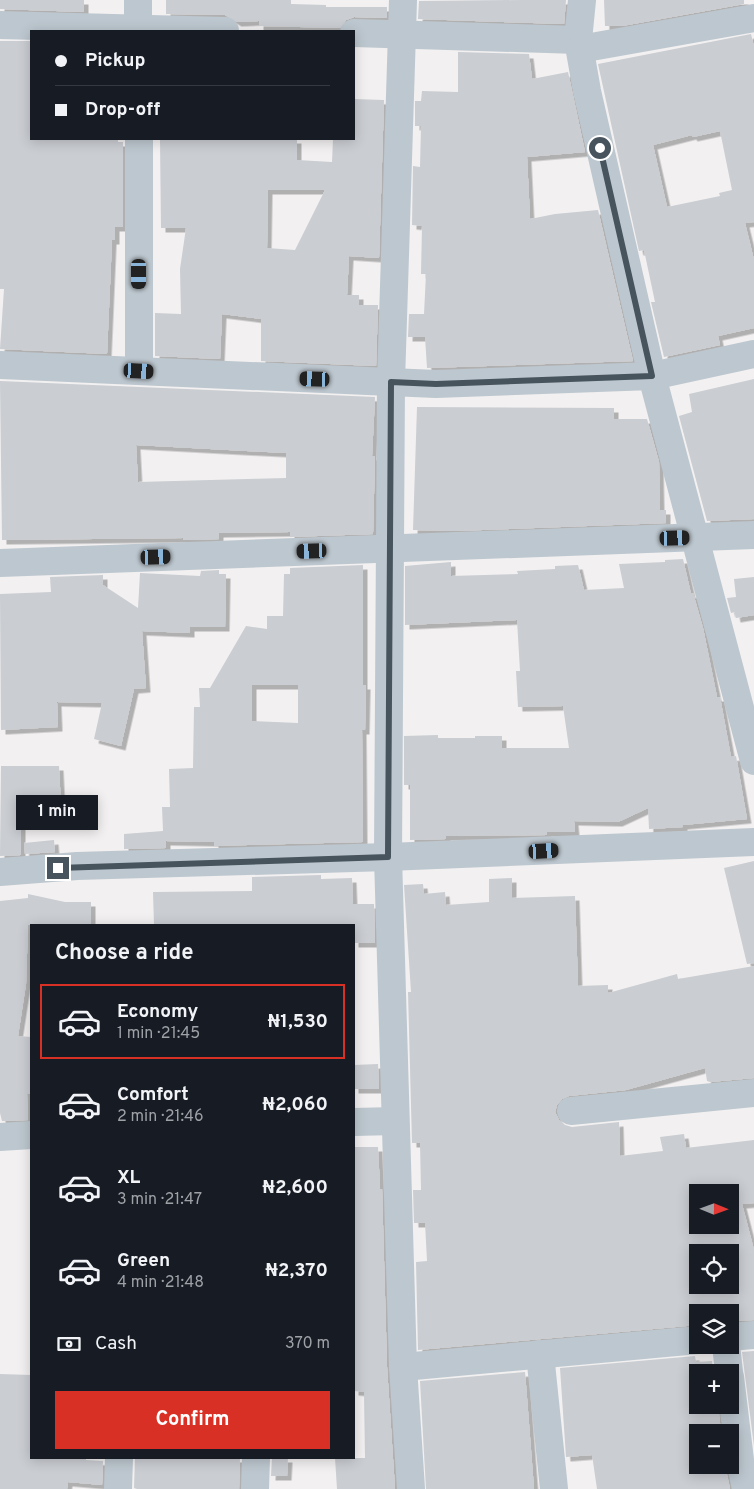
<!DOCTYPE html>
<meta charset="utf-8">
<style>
body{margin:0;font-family:Overpass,sans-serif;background:#20242c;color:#f1f3f6;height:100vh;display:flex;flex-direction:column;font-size:19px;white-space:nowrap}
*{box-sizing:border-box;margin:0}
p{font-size:16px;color:#9ea1a6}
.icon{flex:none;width:28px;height:28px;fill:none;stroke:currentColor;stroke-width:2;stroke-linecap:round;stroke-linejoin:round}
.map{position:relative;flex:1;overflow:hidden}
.panel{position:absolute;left:30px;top:924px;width:325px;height:535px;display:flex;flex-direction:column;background:#171b24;border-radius:0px;box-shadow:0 2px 12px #0003}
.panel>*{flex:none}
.guide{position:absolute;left:30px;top:30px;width:325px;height:110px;border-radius:0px;box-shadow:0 2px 12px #0003;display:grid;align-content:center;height:110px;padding:0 25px;background:#171b24}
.needle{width:32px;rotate:91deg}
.buttons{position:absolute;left:689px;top:1184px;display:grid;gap:10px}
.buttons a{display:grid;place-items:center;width:50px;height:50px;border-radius:0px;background:#171b24;box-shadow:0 2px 12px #0003;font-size:25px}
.end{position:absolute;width:22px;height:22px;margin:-11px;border:6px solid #47545e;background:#fff;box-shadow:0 0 0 2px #fff}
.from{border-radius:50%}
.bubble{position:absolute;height:35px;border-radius:0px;background:#171b24;box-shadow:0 2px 12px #0003;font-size:16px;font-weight:700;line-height:35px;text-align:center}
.car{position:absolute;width:15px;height:30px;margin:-15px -8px;border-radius:6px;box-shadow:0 0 4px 1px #0007;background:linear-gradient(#222 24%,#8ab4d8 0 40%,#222 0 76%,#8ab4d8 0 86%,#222 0)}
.guide b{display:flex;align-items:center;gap:18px;height:48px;font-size:19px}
.guide b+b{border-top:1px solid #363941}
.guide i{width:12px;height:12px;background:#f1f3f6}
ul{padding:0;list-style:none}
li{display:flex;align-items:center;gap:15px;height:75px;margin:0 10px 8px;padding:0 15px;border:2px solid transparent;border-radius:0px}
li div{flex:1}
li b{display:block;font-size:19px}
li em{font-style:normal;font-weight:700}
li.selected{border-color:#d93025}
li>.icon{width:45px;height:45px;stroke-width:1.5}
h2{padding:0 25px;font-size:22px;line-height:60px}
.pay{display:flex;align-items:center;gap:12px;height:55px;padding:0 25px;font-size:19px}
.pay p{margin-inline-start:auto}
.cta{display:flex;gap:10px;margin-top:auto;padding:10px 25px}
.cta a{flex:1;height:58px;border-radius:0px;background:#d93025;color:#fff;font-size:20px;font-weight:700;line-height:58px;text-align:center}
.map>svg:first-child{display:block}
</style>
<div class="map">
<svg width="754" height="1489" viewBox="0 0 754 1489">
<defs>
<filter id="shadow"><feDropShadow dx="4.5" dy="4.5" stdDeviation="0" flood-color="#0004"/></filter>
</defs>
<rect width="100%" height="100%" fill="#f2f0f0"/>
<!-- building -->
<g fill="#cacdd2" fill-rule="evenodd" filter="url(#shadow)">
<path d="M0 0H84V12L0 9Z"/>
<path d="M166 0H291V4L326 5V7H387V18L354 17 346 20 340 28 259 26V21L237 22 225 15 166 14Z"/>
<path d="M522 0H566L564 24 418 19 419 1Z"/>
<path d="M604 0H744V4L622 26H605Z"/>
<path d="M751 34 754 47V222L745 223 754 260V328L718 336 720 345 664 357 651 302H655L644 250 639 251 598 64ZM720 131 732 190 719 193 720 196 667 207 653 145 692 135 693 137Z"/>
<path d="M0 41H31V139H118V142H123V227H115V240H112L107 354 0 349 4 289H0Z"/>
<path d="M458 52 529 54 532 79 568 72 585 152 527 157 530 219 555 214 598 210 633 361 427 368 425 337H408L409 314H424L426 274H421L422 226 412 225 413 166 420 167 421 126H415V101H421L422 91 458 92Z"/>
<path d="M354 99 384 100 379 258 349 256 347 295H359V305H378L376 366 261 361V319L222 314 220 359 155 356V313L181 314 180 269 186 228H161L160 139H297V160L332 162 333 139H354ZM268 190H325L295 250 267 248Z"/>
<path d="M754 379V519L707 521 679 416 692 412 689 394Z"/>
<path d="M0 381 375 397 372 456H375L373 534 290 537V532L219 533V539L192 540H183V538L2 540ZM136 445 286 453V478L138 482Z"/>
<path d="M417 407 614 408V419H647L659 462 660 510H666V523L454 531 413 530Z"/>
<path d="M683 559 691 594 693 593 703 628 717 697H720L731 757 736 756 747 819 683 825V827L649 829 648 808 618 822 574 821 575 832H547V835L446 836V839L410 840V785H404V736L438 735V738H475V736H502V748H569L563 706 518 707 516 671H520L517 620 405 625V566L451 562V576L518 574 517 571 555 569V566L578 565 584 590 624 588 619 564 665 562V560Z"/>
<path d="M363 565V685H366L365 730H362L363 842 214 846V842L166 841V848L124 849V834L163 831 162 807H170L169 769 193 768 194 707H200L199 688H210L246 626 267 629V616H283L284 574H290V568ZM252 685H298V723L252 721Z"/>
<path d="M219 570V574H226L225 627H190V633L142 631 146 688 134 689 121 746 94 739 102 703 57 702 58 727 1 730 0 594 51 592 50 577 103 575V585L138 608 140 573 200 576 201 571Z"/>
<path d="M754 577V615L736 618 735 612 731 613 727 598 736 597 734 579Z"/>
<path d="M1 766H59L61 807 21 806V855L0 856Z"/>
<path d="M54 840 55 852 25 854 24 843Z"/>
<path d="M754 861V963L747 964 724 868Z"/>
<path d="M321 875V879L352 878 353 904H374L375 943H354V925H154L153 892 252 891V877Z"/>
<path d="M512 878V898L575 896 578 986 608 985V993L677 974 678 979 754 966V1078L710 1082 707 1081 705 1068 626 1090 569 1096 562 1099 557 1105 555 1112 559 1120 565 1125 572 1127 619 1122 620 1156 663 1151 660 1137 684 1134 686 1148 754 1140V1203L742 1204 754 1250V1320L730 1321V1312H698V1325L418 1350 416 1262 427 1261 425 1223H414L413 1190H421L420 1143H412L408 992H411L404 885 423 884 424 894 445 892 446 905 489 902V879ZM698 1192H730V1225H698ZM698 1252H730V1285H698Z"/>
<path d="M28 894 65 902H91V925H28L26 984 18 1036 31 1037V1094H27L28 1120 2 1121 0 1113V901L28 898Z"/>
<path d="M378 1064 379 1089H354V1065Z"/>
<path d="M354 1147H378L380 1189H382L387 1367 395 1489H337L335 1458H365L364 1392 354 1391Z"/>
<path d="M754 1351V1446L742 1352Z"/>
<path d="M695 1356 696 1362 712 1361 713 1372H698V1405H718L721 1432H698V1465H725L730 1489H597L592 1455 566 1457 560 1368Z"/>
<path d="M525 1372 534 1489H426L420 1381Z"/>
<path d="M0 1374 31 1375V1458H86V1460L103 1461 102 1485 68 1482 67 1489H0Z"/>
<path d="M135 1458H240L239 1489H137L134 1488Z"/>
<path d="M272 1458H288L287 1476H271Z"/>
</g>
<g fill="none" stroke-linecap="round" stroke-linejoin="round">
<!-- minor -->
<g stroke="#bdc7cf" stroke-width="28">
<path d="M138 0V31"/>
<path d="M403 0 391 382 388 857 403 1367 411 1489"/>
<path d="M582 0 578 40 587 91 652 376 754 761"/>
<path d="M0 25 225 31"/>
<path d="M354 33 578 40"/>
<path d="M580 49 754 18"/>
<path d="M139 139V371"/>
<path d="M0 365 436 384 652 376 754 354"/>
<path d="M0 563 754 535"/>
<path d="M0 872 77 866 388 857 754 842"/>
<path d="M571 1111 754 1093"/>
<path d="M354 1122 395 1121"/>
<path d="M0 1137 31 1135"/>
<path d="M730 1337 754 1335"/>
<path d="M726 1345 729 1372"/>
<path d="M540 1354 554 1489"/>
<path d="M403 1367 698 1340"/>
<path d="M730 1377 740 1460 746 1489"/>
<path d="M118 1489 119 1458"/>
<path d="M255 1489 256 1458"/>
</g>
</g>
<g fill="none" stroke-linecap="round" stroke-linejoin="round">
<!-- route -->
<path stroke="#47545e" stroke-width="6" d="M58 868 388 857 391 382 436 384 652 376 600 148"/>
</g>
</svg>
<div class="buttons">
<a><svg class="needle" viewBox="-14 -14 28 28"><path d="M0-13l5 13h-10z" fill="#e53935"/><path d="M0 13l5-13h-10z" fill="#9ea1a6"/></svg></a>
<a><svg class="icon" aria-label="locate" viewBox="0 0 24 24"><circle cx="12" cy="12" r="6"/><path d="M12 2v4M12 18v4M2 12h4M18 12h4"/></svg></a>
<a><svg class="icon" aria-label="layers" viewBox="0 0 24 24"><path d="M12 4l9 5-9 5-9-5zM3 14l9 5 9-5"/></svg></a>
<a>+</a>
<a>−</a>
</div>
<i class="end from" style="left:600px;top:148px"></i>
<i class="end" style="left:58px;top:868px"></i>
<div class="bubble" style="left:16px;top:795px;width:82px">1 min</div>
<i class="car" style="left:139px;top:274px;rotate:180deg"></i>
<i class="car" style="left:139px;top:371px;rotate:93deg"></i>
<i class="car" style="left:315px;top:379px;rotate:272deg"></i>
<i class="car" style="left:675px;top:538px;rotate:88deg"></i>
<i class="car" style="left:312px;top:551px;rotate:268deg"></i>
<i class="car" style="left:156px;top:557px;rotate:88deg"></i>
<i class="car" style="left:544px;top:851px;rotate:87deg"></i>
<div class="guide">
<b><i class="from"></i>Pickup</b>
<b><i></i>Drop-off</b>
</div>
<section class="panel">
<h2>Choose a ride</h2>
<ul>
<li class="selected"><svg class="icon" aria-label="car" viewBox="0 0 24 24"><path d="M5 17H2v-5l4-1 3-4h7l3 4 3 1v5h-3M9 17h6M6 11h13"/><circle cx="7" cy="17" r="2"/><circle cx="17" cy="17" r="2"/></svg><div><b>Economy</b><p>1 min · 21:45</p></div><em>₦1,530</em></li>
<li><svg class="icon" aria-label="car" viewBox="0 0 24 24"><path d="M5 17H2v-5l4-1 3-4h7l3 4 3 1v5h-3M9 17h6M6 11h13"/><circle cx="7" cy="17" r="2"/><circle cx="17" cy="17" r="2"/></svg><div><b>Comfort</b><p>2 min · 21:46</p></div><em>₦2,060</em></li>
<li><svg class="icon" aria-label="car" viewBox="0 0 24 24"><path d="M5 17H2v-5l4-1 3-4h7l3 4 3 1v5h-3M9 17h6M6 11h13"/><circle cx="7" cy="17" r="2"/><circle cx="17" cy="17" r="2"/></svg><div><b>XL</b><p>3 min · 21:47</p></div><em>₦2,600</em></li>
<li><svg class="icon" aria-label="car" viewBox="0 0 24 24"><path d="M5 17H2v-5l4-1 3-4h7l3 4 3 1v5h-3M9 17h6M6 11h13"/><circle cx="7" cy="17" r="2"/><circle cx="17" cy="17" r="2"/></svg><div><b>Green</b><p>4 min · 21:48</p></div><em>₦2,370</em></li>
</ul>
<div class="pay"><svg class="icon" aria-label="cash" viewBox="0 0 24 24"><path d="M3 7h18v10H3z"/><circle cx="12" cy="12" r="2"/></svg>Cash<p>370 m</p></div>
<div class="cta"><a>Confirm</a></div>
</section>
</div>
